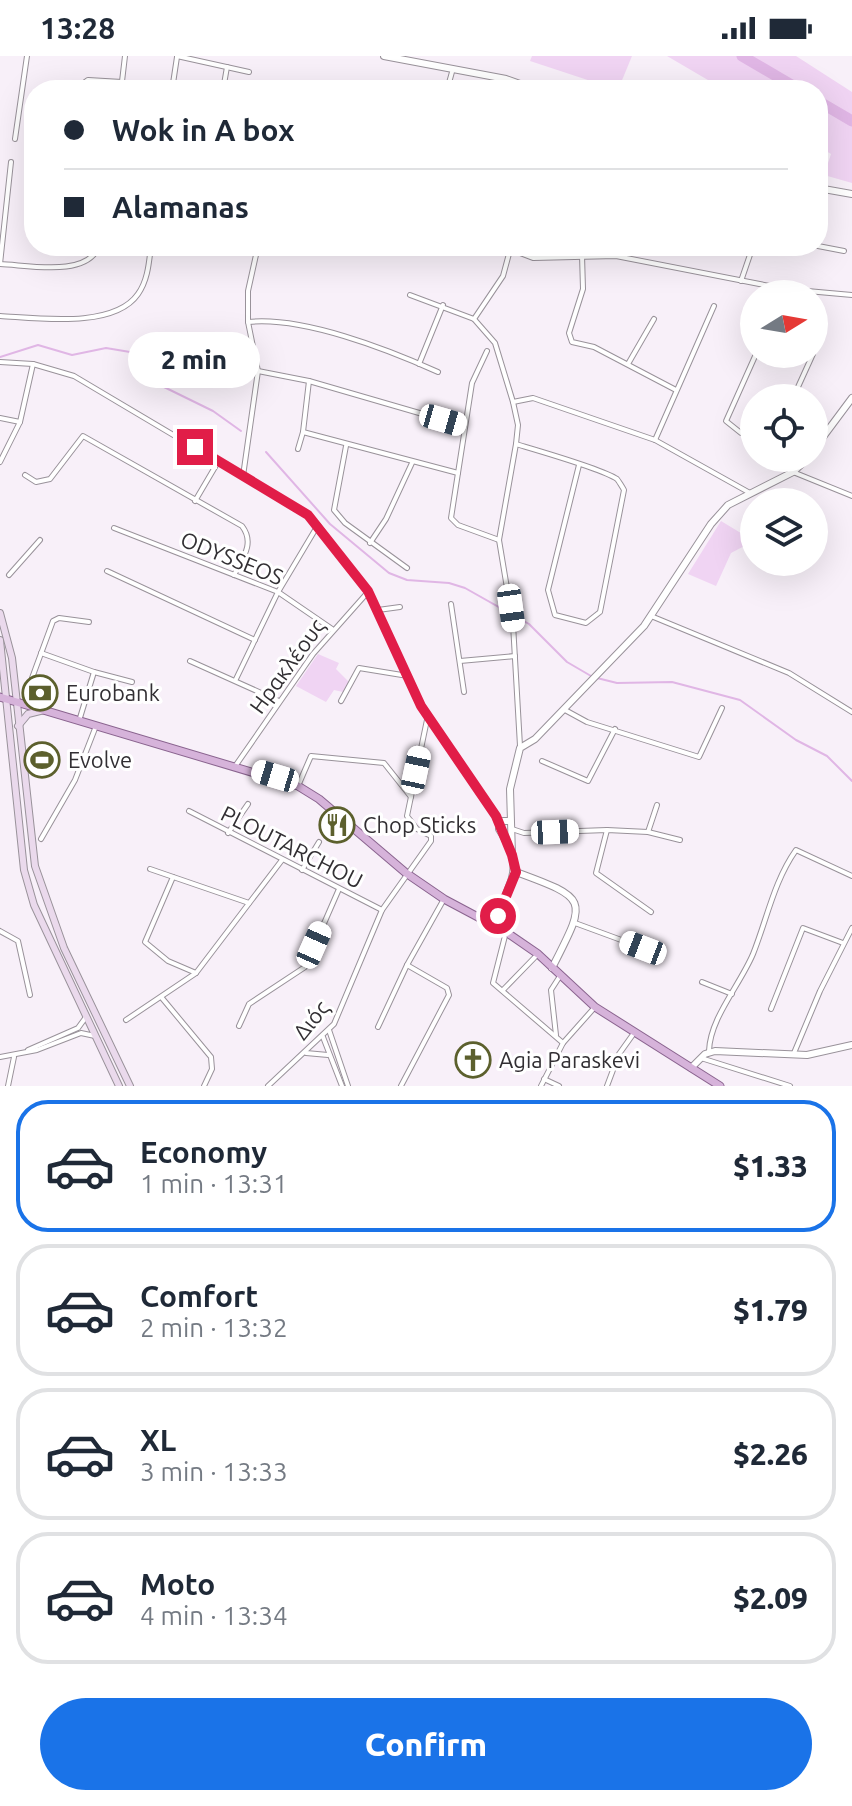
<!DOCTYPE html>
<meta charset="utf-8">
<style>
body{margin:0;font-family:Ubuntu,sans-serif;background:#f6f6f7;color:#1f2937;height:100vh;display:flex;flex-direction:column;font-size:30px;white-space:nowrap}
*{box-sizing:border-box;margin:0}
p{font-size:26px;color:#747a83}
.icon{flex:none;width:44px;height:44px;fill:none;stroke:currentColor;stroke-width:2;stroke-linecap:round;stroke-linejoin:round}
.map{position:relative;height:1030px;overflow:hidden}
.panel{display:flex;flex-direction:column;background:#fff;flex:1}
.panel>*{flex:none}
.banner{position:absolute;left:24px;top:24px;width:804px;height:176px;border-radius:32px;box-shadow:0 8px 32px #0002;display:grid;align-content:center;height:176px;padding:0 40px;background:#fff}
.needle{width:52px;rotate:79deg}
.fabs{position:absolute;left:740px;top:224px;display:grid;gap:16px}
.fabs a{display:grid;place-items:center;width:88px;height:88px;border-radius:50%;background:#fff;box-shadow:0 8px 32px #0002;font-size:40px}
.end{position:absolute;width:36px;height:36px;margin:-18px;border:10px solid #e11d48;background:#fff;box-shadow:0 0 0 4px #fff}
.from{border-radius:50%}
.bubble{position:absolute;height:56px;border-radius:28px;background:#fff;box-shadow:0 8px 32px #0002;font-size:26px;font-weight:800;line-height:56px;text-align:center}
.car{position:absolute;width:24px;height:48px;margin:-24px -12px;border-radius:10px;box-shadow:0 0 6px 2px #0007;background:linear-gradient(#fff 24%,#345 0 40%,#fff 0 76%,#345 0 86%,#fff 0)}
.banner b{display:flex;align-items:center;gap:28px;height:76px;font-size:30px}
.banner b+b{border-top:2px solid #e0e1e3}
.banner i{width:20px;height:20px;background:#1f2937}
ul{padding:14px 0 0;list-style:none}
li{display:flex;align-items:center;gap:24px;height:132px;margin:0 16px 12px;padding:0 24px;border:4px solid #e0e1e3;border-radius:32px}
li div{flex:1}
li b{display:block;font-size:30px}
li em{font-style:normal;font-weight:800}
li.active{border-color:#1a73e8}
li>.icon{width:72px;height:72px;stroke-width:1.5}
.primary-button{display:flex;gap:16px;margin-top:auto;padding:16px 40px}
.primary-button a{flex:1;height:92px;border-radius:48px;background:#1a73e8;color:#fff;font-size:32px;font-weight:800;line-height:92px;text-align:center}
.status{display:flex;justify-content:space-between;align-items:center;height:56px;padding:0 40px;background:#fff;direction:ltr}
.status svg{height:22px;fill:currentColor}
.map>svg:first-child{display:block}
</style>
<div class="status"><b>13:28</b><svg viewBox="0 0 49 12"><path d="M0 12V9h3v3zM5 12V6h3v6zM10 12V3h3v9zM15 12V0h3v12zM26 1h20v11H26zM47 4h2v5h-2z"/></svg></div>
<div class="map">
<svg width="852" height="1030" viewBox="0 0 852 1030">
<rect width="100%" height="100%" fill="#f8f0f9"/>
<!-- green -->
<g fill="#f0d4f3">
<path d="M532 0H632L618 34 530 5Z"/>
<path d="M667 0H796L852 36V127L824 119 831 98 818 90V34H725Z"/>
<path d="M721 465 754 485 731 497 716 530 688 518Z"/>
<path d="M318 598 339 607 336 613 349 626 343 636 334 634 326 646 296 630Z"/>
</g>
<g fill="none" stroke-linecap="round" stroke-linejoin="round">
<!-- stream -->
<g stroke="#e0b6e5" stroke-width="2">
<path d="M0 301 38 289 72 299 106 292 142 298 164 331 213 355 241 375"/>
<path d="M266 396 330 468 389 517 407 524 449 527 465 532 529 568 567 606 591 620"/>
<path d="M597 622 617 627 672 626 740 644 796 684 827 700 852 725"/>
</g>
<!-- river -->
<g stroke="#e0b6e5" stroke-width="11">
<path d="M742 0 800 34"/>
<path d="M818 45 852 65"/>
</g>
<defs>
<g id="minor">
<path d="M177 0 249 16"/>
<path d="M74 34 88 24 122 26"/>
<path d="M121 34 125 0"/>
<path d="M172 34 177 1"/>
<path d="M223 34 227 11"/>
<path d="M447 34 452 16"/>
<path d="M15 83 27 0"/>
<path d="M502 190 533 202 616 200 785 233 852 239"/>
<path d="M818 190 844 195"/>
<path d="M582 199 583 233 569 277 572 286 594 291 676 334"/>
<path d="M0 208C28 209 87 222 99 190"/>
<path d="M0 208 11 106"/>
<path d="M741 225 753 190"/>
<path d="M410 239 474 263 495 287 513 346 518 369 516 388 499 484 513 568 520 690"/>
<path d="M0 260C37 262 114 273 138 238 148 224 149 206 151 190"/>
<path d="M474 263 503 220 510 194"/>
<path d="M248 266C302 260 387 293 438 316"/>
<path d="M487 295 472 327 451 462 458 469 499 484"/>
<path d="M0 306 33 308 74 320 308 459 318 469 368 535 421 650 500 768"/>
<path d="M419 308 443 249"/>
<path d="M628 308 654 263"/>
<path d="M258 315 309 325 464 370"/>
<path d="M309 325 303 376 458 417"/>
<path d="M793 342 813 298"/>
<path d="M513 346 533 342 655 384 750 437"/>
<path d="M0 362 20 366"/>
<path d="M754 382 741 377 726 365 756 298"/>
<path d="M655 384 714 250"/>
<path d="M516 388C536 394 603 413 617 423 618 424 623 432 624 434L600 556 586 567 555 559 548 534 579 409"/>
<path d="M346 390 334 454 345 467 407 512"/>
<path d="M298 393 303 376"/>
<path d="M0 406 20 366 33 308"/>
<path d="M793 416 852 440"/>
<path d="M25 419 36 426 50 423 83 380 242 470C255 487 243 502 234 519"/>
<path d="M243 420 258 315 248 266V235L258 190"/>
<path d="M195 445 218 406"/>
<path d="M114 472 278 536 332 573"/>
<path d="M370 487 386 463 412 407"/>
<path d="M107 515 255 584"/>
<path d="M9 519 40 484"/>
<path d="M451 548 464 636"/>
<path d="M378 554 400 551"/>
<path d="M651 560 789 617 852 656"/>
<path d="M41 597 94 616"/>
<path d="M190 605 279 645"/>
<path d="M460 605 515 600"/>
<path d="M32 622 53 565 59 562 89 566"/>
<path d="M236 623 278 536 318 469"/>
<path d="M341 645 359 612 408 620"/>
<path d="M565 654 587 666 699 701 722 652"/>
<path d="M79 665 94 616 132 626"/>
<path d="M542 705 588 725 615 673"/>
<path d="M236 709 313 598 368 536"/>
<path d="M298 730 311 700 384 707 411 741"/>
<path d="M189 755 382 854"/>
<path d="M512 773 524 777 607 774 648 776 680 784"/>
<path d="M607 774 596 817 651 856"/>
<path d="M648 776 657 749"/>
<path d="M228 777 248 748"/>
<path d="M41 783 75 724 96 670"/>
<path d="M150 813 249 847"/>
<path d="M302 814 319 786"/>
<path d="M173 821 145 886 168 905 196 917"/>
<path d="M575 867 643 892"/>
<path d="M0 875 18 885 30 939"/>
<path d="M506 876 493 927 563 987"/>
<path d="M702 926 732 938"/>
<path d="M503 934 538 898"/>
<path d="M162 942 211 1001 212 1013 204 1030"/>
<path d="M771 953 803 872 843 887"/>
<path d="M126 964 196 917 282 804"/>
<path d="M239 970 249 948 305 911 339 833"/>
<path d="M378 971 407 909 444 843"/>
<path d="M329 974 348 1030"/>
<path d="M556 979 551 934 560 920"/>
<path d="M323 981 342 1030"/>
<path d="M28 994 78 972 86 961"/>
<path d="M709 995C710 962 740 929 753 898 767 863 774 825 796 794L852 820"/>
<path d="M306 997 328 999"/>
<path d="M794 997 820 935 852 872"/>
<path d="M0 1001 37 994 81 977 95 980"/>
<path d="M701 1002 790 1030"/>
<path d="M544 1023 559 1030"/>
<path d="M8 1030 14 1001"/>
<path d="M268 1030 334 968 382 854 431 785V780L417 773 407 760 428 659"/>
<path d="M401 1030 449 939 447 932 407 909"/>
<path d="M541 1030 563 987 595 951"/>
<path d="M607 1030 619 998 634 977"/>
</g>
<g id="tertiary">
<path d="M384 0 506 23 537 34"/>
<path d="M818 132 852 138"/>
<path d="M814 393 852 342"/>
<path d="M512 799 510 733 520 692 535 683 644 570 711 468 728 449 793 416 808 402"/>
<path d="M516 816C590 843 587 843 552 912"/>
<path d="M496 872C503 825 530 821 499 773L503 765H509"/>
<path d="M691 1012 705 998 715 995 807 999 852 989"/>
</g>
<g id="secondary">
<path d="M0 557 12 602 35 810 64 892 130 1030"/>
<path d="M0 584 24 814 34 849 119 1030"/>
<path d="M18 670 28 658 44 654"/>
</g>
<path id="primary" d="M0 641 298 730 319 743 406 817 444 843 506 876 538 898 595 951 720 1030"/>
</defs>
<!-- minor casing -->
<use href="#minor" stroke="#99929a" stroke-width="6"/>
<!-- tertiary casing -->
<use href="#tertiary" stroke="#99929a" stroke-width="8"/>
<!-- secondary casing -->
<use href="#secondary" stroke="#99929a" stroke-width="8"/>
<!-- primary casing -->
<use href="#primary" stroke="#8a648f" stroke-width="9"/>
<!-- minor -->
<use href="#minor" stroke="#fff" stroke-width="4"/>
<!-- tertiary -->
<use href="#tertiary" stroke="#fff" stroke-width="6"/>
<!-- secondary -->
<use href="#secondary" stroke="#ead9ec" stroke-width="6"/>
<!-- primary -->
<use href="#primary" stroke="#d6b3da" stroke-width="7"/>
</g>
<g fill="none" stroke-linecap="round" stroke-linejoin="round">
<!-- route -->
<path stroke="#e11d48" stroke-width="10" d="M195 391 308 459 368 535 421 650 496 760 512 799 516 816 498 860"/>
</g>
<!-- icons -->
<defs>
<symbol id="bank-ring" viewBox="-11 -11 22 22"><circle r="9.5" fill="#fff" stroke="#5c602d" stroke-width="1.5"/><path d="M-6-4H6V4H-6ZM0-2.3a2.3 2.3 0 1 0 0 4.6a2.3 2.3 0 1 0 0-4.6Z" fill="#5c602d"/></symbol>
<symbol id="stadium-ring" viewBox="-11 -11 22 22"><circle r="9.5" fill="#fff" stroke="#5c602d" stroke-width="1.5"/><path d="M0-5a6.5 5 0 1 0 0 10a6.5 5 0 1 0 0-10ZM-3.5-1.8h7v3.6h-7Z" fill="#5c602d"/></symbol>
<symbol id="restaurant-ring" viewBox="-11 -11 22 22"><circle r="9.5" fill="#fff" stroke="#5c602d" stroke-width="1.5"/><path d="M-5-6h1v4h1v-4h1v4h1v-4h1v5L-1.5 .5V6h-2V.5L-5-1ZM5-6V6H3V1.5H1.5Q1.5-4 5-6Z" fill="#5c602d"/></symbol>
<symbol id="church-ring" viewBox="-11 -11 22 22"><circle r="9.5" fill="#fff" stroke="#5c602d" stroke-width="1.5"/><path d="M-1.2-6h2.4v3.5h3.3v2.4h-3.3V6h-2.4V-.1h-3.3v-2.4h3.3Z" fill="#5c602d"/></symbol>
</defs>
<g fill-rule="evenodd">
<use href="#bank-ring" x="20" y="617" width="40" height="40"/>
<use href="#stadium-ring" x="22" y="684" width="40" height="40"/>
<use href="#restaurant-ring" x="317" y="749" width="40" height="40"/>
<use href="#church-ring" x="453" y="984" width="40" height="40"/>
</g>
<g text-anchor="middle" stroke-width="6" stroke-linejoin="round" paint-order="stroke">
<!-- street labels -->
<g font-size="22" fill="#322f33" stroke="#fff">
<text transform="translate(232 502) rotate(22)" y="8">ODYSSEOS</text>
<text transform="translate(287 610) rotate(-54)" y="8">Ηρακλέους</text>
<text transform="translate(292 791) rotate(27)" y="8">PLOUTARCHOU</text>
<text transform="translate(311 964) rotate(-51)" y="8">Διός</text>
</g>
<!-- poi labels -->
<g font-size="22" fill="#322f33" stroke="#fff" text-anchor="start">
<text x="66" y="645">Eurobank</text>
<text x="68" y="712">Evolve</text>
<text x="363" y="777">Chop Sticks</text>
<text x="499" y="1012">Agia Paraskevi</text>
</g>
</g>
</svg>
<div class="fabs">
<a><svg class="needle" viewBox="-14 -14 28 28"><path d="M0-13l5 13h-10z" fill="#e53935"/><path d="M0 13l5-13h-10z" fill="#747a83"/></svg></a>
<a><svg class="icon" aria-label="locate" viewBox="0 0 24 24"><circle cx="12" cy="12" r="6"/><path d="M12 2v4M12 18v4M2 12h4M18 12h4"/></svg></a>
<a><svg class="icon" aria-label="layers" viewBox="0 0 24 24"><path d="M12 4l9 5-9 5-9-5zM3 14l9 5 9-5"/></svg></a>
</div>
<i class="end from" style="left:498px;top:860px"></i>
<i class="end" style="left:195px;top:391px"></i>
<div class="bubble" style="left:128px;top:276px;width:132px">2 min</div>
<i class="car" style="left:443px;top:364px;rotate:106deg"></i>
<i class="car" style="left:511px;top:552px;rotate:172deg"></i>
<i class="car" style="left:416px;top:714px;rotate:12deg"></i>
<i class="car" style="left:275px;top:720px;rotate:287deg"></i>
<i class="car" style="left:555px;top:776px;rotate:88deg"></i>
<i class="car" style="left:314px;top:889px;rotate:24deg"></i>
<i class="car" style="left:643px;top:892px;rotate:291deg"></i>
<div class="banner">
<b><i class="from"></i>Wok in A box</b>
<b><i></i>Alamanas</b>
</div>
</div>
<section class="panel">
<ul>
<li class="active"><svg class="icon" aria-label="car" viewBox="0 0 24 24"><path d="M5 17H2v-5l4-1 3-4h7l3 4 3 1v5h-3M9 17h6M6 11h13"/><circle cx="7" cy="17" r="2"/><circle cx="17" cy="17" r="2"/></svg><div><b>Economy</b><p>1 min · 13:31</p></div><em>$1.33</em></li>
<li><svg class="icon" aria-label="car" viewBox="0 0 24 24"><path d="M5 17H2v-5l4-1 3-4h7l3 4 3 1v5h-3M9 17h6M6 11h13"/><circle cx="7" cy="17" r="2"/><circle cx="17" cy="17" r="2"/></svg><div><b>Comfort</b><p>2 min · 13:32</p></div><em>$1.79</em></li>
<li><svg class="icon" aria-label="car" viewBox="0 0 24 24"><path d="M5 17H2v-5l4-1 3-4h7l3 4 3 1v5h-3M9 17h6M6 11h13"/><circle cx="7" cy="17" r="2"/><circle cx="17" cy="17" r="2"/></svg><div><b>XL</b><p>3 min · 13:33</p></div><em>$2.26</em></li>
<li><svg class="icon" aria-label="car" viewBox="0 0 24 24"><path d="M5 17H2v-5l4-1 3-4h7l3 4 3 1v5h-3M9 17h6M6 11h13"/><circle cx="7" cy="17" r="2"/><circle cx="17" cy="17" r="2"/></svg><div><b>Moto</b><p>4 min · 13:34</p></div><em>$2.09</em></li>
</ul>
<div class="primary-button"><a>Confirm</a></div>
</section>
